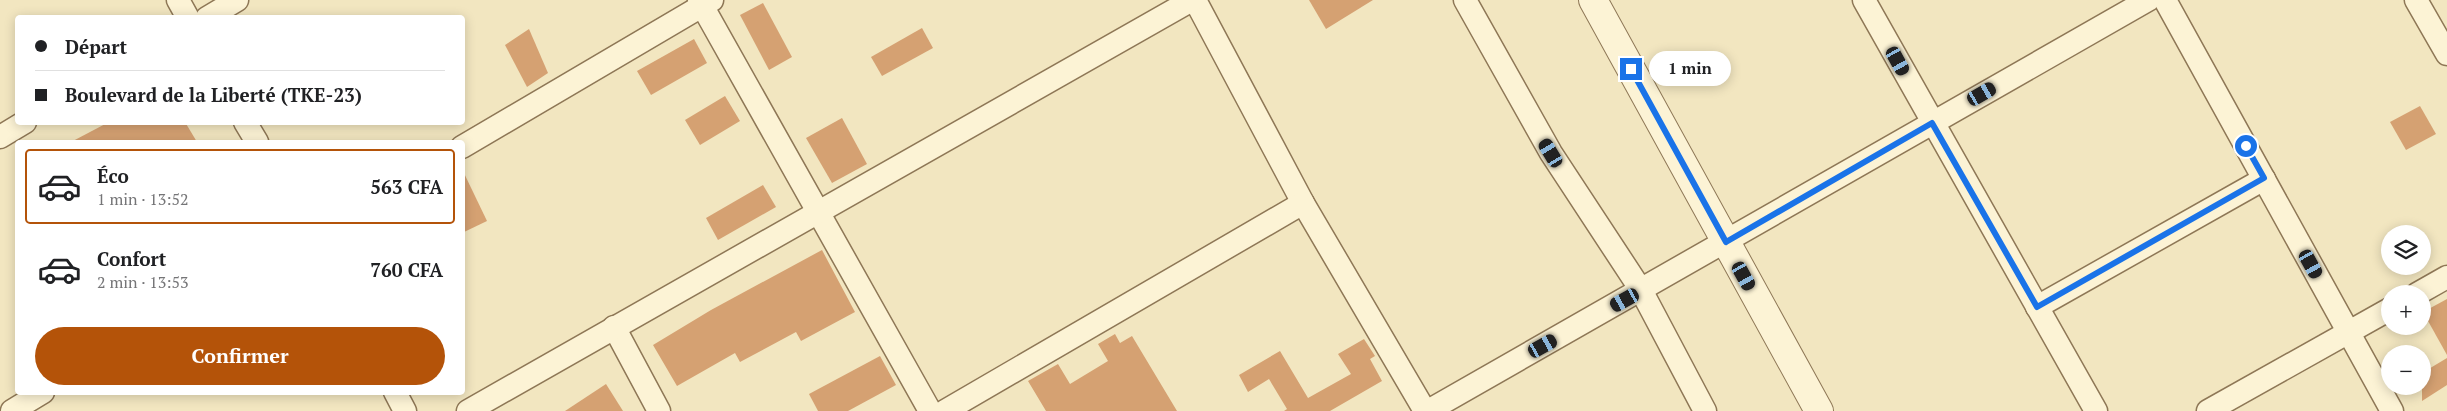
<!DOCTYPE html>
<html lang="fr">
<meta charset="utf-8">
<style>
body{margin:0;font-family:"PT Serif",serif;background:#f2f2f2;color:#202124;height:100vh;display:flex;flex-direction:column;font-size:19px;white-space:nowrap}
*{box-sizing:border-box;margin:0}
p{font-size:16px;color:#757577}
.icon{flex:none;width:28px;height:28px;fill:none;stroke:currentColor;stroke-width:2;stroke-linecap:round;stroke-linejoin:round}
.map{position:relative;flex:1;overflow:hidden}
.side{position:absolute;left:15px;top:140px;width:450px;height:255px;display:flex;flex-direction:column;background:#fff;border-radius:5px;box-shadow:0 2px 12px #0003}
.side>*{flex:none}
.banner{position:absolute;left:15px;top:15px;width:450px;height:110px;border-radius:5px;box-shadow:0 2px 12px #0003;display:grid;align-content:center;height:110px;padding:0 20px;background:#fff}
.buttons{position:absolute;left:2381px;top:225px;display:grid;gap:10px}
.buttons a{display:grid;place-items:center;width:50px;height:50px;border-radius:50%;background:#fff;box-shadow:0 2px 12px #0003;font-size:25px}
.end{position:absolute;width:22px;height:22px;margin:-11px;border:6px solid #1a73e8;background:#fff;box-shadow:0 0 0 2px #fff}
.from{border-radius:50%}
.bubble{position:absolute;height:35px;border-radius:18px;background:#fff;box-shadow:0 2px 12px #0003;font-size:16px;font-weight:700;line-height:35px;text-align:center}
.car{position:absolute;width:15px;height:30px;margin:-15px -8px;border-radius:6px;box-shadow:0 0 4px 1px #0007;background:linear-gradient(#222 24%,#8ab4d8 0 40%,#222 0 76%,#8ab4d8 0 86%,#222 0)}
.banner b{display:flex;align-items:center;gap:18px;height:48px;font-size:19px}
.banner b+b{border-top:1px solid #e0e0e0}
.banner i{width:12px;height:12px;background:#202124}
ul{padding:9px 0 0;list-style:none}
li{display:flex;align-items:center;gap:15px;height:75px;margin:0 10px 8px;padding:0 10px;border:2px solid transparent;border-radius:5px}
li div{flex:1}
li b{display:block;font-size:19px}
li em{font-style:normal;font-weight:700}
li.active{border-color:#b45309}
li>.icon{width:45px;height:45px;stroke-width:1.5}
.primary-button{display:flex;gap:10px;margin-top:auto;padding:10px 20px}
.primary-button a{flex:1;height:58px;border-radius:30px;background:#b45309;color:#fff;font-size:20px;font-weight:700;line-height:58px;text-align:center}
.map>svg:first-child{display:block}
</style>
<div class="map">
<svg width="2447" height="411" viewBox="0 0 2447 411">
<rect width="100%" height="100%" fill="#f2e6c0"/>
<!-- building -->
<g fill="#d5a172">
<path d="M1309 0H1373L1326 29Z"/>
<path d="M763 3 792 57 769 70 740 15Z"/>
<path d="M922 28 933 48 882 76 871 57Z"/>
<path d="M529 29 548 73 527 87 505 45Z"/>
<path d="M694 39 707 63 651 95 637 71Z"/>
<path d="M725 96 740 121 700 145 685 120Z"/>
<path d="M2420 106 2436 134 2406 150 2390 122Z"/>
<path d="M842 118 867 164 832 183 806 138Z"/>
<path d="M109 122H185L197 142H71Z"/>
<path d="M462 169 487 221 462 233Z"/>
<path d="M763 185 776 207 718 240 706 218Z"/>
<path d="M822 250 855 312 801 341 796 332 740 362 735 353 677 386 653 345 711 310Z"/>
<path d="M2447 299V355L2423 312Z"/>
<path d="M1115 334 1120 343 1132 336 1177 411H1046L1028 381 1058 364 1070 384 1108 361 1098 344Z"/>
<path d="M1364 339 1375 356 1370 359 1382 381 1330 411H1284L1287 409 1269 379 1248 392 1239 375 1280 351 1308 398 1351 374 1338 354Z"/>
<path d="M880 356 896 385 848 411H818L809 394Z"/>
<path d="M2447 358V385L2422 401V373Z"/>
<path d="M606 384 623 411H565Z"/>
</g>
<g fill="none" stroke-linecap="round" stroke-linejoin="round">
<defs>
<g id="minor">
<path d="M178 0 188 18"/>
<path d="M699 0 930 411"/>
<path d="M1195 0 1303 203 1425 411"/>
<path d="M1465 0 1551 153 1641 290 1705 411"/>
<path d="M1864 0 2096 411"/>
<path d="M2165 0 2392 411"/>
<path d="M2416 0 2447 54"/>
<path d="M207 18 237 0"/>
<path d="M245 122 257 142"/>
<path d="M0 137 25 122"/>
<path d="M462 147 712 0"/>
<path d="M2417 294 2447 277"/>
<path d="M2037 307 2264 179"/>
<path d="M614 327 659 411"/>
<path d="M395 392 405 411"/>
<path d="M12 411 43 392"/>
<path d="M468 411 1192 0"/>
<path d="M945 411 1303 203"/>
<path d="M1428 411 2148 0"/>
<path d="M2208 411 2390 309"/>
</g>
<path id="tertiary" d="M1593 0 1819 411"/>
</defs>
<!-- minor casing -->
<use href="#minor" stroke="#8e7756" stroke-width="25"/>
<!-- tertiary casing -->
<use href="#tertiary" stroke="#8e7756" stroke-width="30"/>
<!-- minor -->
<use href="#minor" stroke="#fcf3d5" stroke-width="22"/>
<!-- tertiary -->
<use href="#tertiary" stroke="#fcf3d5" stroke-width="28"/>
</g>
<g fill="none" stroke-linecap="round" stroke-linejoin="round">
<!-- route -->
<path stroke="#1a73e8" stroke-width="6" d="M1631 69 1726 242 1932 123 2037 307 2264 178 2246 146"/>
</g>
</svg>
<div class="buttons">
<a><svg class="icon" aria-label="layers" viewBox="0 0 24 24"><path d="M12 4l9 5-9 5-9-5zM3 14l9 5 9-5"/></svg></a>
<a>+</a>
<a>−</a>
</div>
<i class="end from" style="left:2246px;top:146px"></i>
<i class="end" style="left:1631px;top:69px"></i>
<div class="bubble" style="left:1649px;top:51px;width:82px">1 min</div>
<i class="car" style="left:1898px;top:61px;rotate:151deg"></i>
<i class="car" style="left:1982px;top:94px;rotate:60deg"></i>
<i class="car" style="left:1551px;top:153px;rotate:329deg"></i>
<i class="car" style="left:2311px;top:264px;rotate:151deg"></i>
<i class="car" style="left:1744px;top:276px;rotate:151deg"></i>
<i class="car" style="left:1625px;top:300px;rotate:241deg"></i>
<i class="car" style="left:1543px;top:346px;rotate:61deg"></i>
<div class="banner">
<b><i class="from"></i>Départ</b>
<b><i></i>Boulevard de la Liberté (TKE-23)</b>
</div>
<section class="side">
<ul>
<li class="active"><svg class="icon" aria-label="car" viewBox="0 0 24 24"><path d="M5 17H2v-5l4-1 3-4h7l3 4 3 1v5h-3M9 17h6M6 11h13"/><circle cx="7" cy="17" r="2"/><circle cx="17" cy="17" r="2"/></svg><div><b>Éco</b><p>1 min · 13:52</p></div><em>563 CFA</em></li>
<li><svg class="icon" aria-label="car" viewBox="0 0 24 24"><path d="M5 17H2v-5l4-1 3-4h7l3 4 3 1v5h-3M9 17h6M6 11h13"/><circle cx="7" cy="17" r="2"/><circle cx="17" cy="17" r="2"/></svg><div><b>Confort</b><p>2 min · 13:53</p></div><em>760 CFA</em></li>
</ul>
<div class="primary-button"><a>Confirmer</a></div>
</section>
</div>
